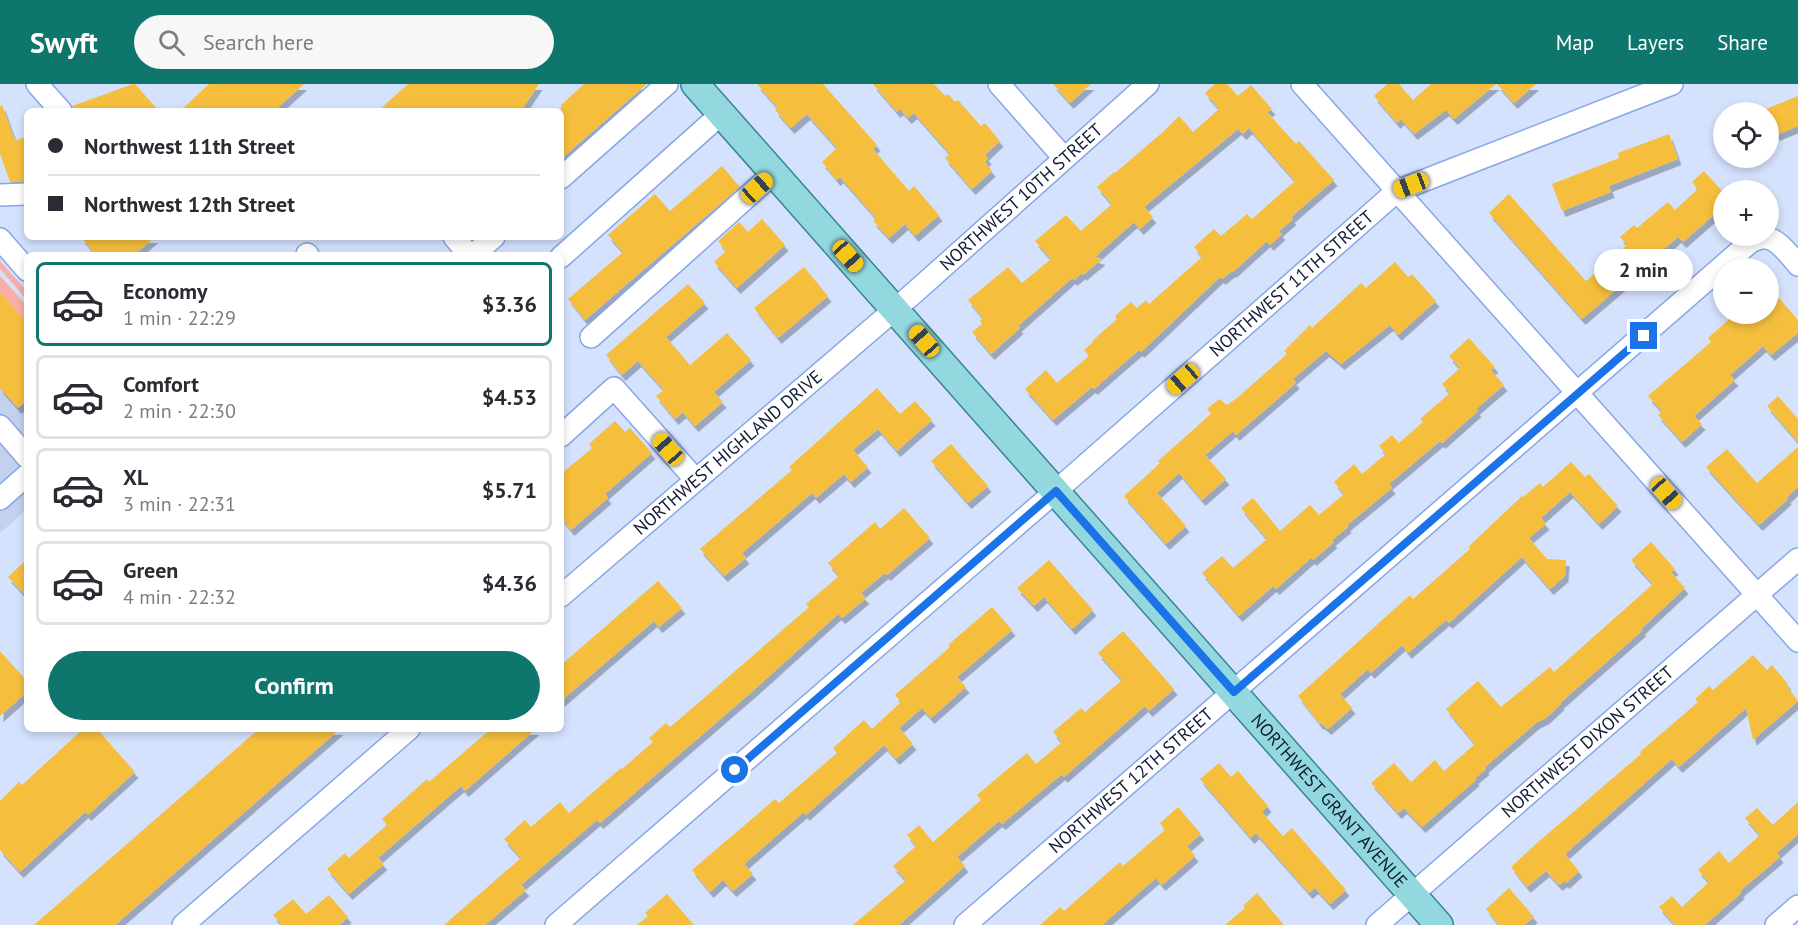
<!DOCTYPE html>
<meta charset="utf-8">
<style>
body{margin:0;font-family:"PT Sans",sans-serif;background:#f7f7f7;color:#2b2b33;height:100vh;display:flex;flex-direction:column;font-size:22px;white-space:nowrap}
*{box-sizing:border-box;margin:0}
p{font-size:20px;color:#7c7c81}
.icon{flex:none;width:33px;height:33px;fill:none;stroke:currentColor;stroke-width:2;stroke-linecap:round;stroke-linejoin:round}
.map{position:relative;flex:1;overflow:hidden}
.sheet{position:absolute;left:24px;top:168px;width:540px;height:480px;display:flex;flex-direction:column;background:#fff;border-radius:9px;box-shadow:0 3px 9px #0003}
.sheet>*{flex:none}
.top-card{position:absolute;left:24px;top:24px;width:540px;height:132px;border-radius:9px;box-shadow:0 3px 9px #0003;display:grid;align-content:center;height:132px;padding:0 24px;background:#fff}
.controls{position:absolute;left:1713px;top:18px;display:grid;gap:12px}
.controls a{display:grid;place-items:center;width:66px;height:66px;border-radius:50%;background:#fff;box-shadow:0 3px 9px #0003;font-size:30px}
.end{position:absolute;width:27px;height:27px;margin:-14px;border:8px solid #1a73e8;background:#fff;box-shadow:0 0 0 3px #fff}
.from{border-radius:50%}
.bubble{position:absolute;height:42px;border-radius:21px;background:#fff;box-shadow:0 3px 9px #0003;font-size:20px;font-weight:700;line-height:42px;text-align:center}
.car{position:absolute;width:18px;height:36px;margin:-18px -9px;border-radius:8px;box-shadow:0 0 4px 2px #0007;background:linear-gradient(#f5c518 24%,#345 0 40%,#f5c518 0 76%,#345 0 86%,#f5c518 0)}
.top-card b{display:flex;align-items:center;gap:21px;height:57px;font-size:22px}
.top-card b+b{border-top:2px solid #e1e1e2}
.top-card i{width:15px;height:15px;background:#2b2b33}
ul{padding:10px 0 0;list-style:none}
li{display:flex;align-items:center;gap:18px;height:84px;margin:0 12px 9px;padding:0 12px;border:3px solid #e1e1e2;border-radius:9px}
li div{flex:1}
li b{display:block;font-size:22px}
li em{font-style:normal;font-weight:700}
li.active{border-color:#0f766e}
li>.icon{width:54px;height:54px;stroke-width:1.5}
.action{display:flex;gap:12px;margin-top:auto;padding:12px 24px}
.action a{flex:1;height:69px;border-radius:36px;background:#0f766e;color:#fff;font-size:24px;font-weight:700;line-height:69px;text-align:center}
header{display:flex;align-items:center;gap:36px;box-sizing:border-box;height:84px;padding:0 30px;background:#0f766e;color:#fff}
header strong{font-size:28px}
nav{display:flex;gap:33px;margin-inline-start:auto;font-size:21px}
.search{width:420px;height:54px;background:#f7f7f7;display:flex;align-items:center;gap:15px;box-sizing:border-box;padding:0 21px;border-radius:33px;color:#7c7c81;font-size:22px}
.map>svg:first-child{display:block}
</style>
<header>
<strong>Swyft</strong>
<div class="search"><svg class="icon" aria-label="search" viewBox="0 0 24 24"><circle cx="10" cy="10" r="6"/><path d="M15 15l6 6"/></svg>Search here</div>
<nav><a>Map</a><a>Layers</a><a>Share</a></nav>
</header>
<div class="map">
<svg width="1798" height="841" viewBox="0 0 1798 841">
<defs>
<filter id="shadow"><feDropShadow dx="3.5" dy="6" stdDeviation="0" flood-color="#0004"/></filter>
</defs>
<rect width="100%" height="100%" fill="#d5e2fd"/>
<!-- built -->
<path fill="#c3d1ef" d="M0 194 27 225V425L0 449Z"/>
<!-- green -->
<g fill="#f9aea8">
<path d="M0 177 27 207V216L0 185Z"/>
<path d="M0 192 27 222V239L0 208Z"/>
</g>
<!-- building -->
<g fill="#f5bf3e" filter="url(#shadow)">
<path d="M133 0H135L159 27H73L72 22Z"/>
<path d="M209 0H304L274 27H180Z"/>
<path d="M408 0H539L521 27H378Z"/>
<path d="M584 0H647L561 75V21Z"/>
<path d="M757 0H823L877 61 873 65 909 107 914 102 939 131 915 152 905 140 889 154 873 137 876 134 840 93 837 96 822 78 837 64 807 30 791 44 775 26 778 24Z"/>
<path d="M873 0H934L945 12 948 10 955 18 958 16 981 42 985 39 1000 57 985 71 988 74 985 78 992 87 972 105 945 74 950 70 914 29 908 34 900 25 897 28Z"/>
<path d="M1053 0H1091L1070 19Z"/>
<path d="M1215 0H1227L1238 12 1251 1 1272 25 1267 28 1296 60 1299 57 1334 96 1291 133 1293 135 1279 147 1282 150 1270 161 1267 157 1233 188 1232 187 1222 195 1220 193 1141 268 1139 266 1094 305 1092 303 1053 336 1025 305 1046 286 1057 299 1089 272 1084 266 1093 258 1092 257 1117 235 1115 232 1131 218 1137 224 1146 216 1149 220 1202 173 1194 163 1214 145 1221 152 1247 130 1252 135 1295 97 1249 44 1243 50 1238 45 1144 123 1153 133 1140 145 1134 138 1095 173 1102 175 1083 191 1082 189 1074 196 1072 194 1018 242 1020 244 991 270 972 248 982 240 980 237 983 234 968 216 1008 183 1022 199 1051 175 1035 157 1066 131 1081 147 1112 120 1097 103 1114 88 1115 89 1163 48 1179 32 1193 48 1219 25 1205 9Z"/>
<path d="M1387 0H1399L1413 16 1431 0H1496L1454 35 1446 26 1414 50 1401 35 1397 39 1374 12Z"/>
<path d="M1497 0H1536L1514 19Z"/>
<path d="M1798 12V42L1776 51 1766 25Z"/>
<path d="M2 21 15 57 27 52V97L10 98 0 70V22Z"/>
<path d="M1669 50 1678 75 1609 102 1611 108 1562 127 1552 100 1619 74 1618 69Z"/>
<path d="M722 82 740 103 585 236 568 215 623 168 608 151 655 110 670 127Z"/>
<path d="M1704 87 1724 109V122L1683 158 1678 153 1582 235 1489 129 1509 110 1586 197 1627 161 1620 153 1634 141 1637 144 1668 118 1675 126 1698 105 1692 98Z"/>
<path d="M762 135 785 161 737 204 714 178 726 167 718 157 739 138 748 148Z"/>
<path d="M81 153H155L134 171H96Z"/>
<path d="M1395 178 1408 193 1412 190 1436 217 1398 251 1390 241 1341 280 1326 267 1293 295 1296 299 1236 351 1233 347 1205 371 1226 395 1202 416 1179 389 1157 409 1186 442 1166 460 1124 412 1160 379 1158 377 1211 330 1207 325 1219 315 1227 321 1237 314 1287 270 1284 267 1310 241 1312 244 1361 199 1366 204Z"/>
<path d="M804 183 828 212 778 254 754 224Z"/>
<path d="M688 200 705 219 666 253 690 281 727 249 751 276 714 308 723 318 695 342 683 328 675 335 656 312 664 306 638 277 622 291 606 271Z"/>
<path d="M0 208 27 239V316L18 324 0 304Z"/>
<path d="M1779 214 1798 236V249L1771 271 1763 262 1730 291 1735 296 1694 332 1702 340 1682 358 1658 331 1662 327 1648 312 1711 258 1708 254 1735 230H1768V223Z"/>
<path d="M1469 254 1495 283 1491 286 1504 301 1476 325 1478 327 1442 359 1440 357 1389 400 1392 404 1347 441 1348 443 1332 456 1334 458 1313 476 1311 474 1276 505 1273 502 1239 532 1202 489 1222 472 1233 484 1267 455 1241 424 1253 414 1280 447 1310 421 1319 431 1344 410 1334 398 1354 380 1362 390 1386 370 1379 362 1392 351 1399 359 1423 338 1420 335 1450 309 1442 300 1460 284 1449 272Z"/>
<path d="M877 304 900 330 915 317 932 336 897 367 878 345 853 366 868 383 851 398 844 390 816 414 812 409 742 469 746 474 724 492 700 465 792 386 789 383Z"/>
<path d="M1778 312 1798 335V358L1767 322Z"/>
<path d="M615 337 625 348 630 344 652 369 605 410 608 414 571 446 561 434V390L592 364 589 360Z"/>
<path d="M951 360 988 402 968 419 931 377Z"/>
<path d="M1798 363V403L1787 413 1788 415 1759 441 1706 383 1727 365 1757 399Z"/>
<path d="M1571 378 1585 393 1589 390 1618 422 1599 440 1570 408 1541 434 1546 440 1529 454 1547 475 1566 476 1565 492 1550 505 1522 473 1449 539 1446 536 1408 569 1402 561 1371 589 1368 585 1340 610 1352 624 1328 645 1321 639 1320 640 1298 612 1410 511 1413 515 1470 465 1468 463 1522 412 1523 413 1540 399 1543 403Z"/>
<path d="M904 424 930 454 887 491 885 489 861 509 866 514 842 534 838 530 755 605 600 739 597 736 521 801 526 806 485 841H444L521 774 504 755 525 736 531 743 560 718 569 729 621 684 622 685 653 658 649 654 666 639 670 643 682 633 809 523 806 520 839 492 828 479 875 438 880 445Z"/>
<path d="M1651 458 1675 485 1671 488 1685 504 1641 545 1643 546 1560 619 1561 620 1546 634 1536 639 1485 683 1486 685 1475 694 1476 696 1422 743 1404 724 1398 729 1371 699 1394 679 1411 698 1435 676 1444 687 1475 660 1446 625 1478 597 1501 623 1550 583 1554 588 1653 500 1631 476Z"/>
<path d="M27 475V513L8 493Z"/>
<path d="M1049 476 1093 526 1072 545 1044 513 1034 522 1017 504Z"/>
<path d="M658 497 682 524 659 543 654 537 561 617V581Z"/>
<path d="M992 523 1012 546 957 593 966 603 931 634 922 624 899 644 913 660 896 675 884 661 806 731 804 728 744 780 753 790 733 807 723 796 710 808 692 786 775 715 779 719 837 669 833 664 864 636 872 645 901 618 895 611 950 563 948 561Z"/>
<path d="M1123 547 1174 605 1149 627 1145 622 1064 693 1062 690 1002 740 999 737 957 773 965 782 899 841H853L906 796 893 782 916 762 907 751 919 741 933 758 981 716 977 711 1027 669 1036 680 1062 658 1053 648 1081 624 1085 628 1122 596 1098 569Z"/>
<path d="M0 567 27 597V608L0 632Z"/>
<path d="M1753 571 1767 586 1772 581 1788 600 1786 601 1798 617 1753 656 1746 624 1679 683 1672 675 1565 770 1579 787 1566 799 1564 797 1559 801 1546 787 1527 803 1511 783 1537 759 1641 670 1640 668 1698 618 1695 615 1709 602 1713 606Z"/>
<path d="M83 645H97L135 688 88 731 85 728 20 788 0 766V717L19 698 22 701Z"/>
<path d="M259 645H340L115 841H34Z"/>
<path d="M491 645H536L465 707 461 702 378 774 384 780 349 810 327 785 345 769 349 774 387 741 382 735 427 695 429 698Z"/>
<path d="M1219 679 1231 693 1238 687 1268 722 1262 728 1283 752 1292 744 1346 806 1330 820 1315 804 1309 809 1256 749 1251 754 1200 695Z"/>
<path d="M1798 718V750L1777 769 1780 773 1740 807 1741 809 1705 841H1675L1659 823 1672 812 1682 823 1709 798 1698 786 1719 767 1729 779 1760 751 1745 734 1757 724 1773 741Z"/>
<path d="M1178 723 1201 750 1187 762 1195 772 1162 801 1156 794 1102 841H1040L1060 823 1064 827 1120 778 1123 782 1165 746 1160 739Z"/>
<path d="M1509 804 1534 833 1524 841H1499L1486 825Z"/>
<path d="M1257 809 1284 841H1225L1245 824 1243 822Z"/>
<path d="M667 810 694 841H637L648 832 645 829Z"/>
<path d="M329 811 348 833 339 841H282L273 831 293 815 306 830Z"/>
</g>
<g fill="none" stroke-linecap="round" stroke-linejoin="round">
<defs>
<g id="minor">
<path d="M37 0 61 27"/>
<path d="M999 0 1064 74"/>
<path d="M1302 0 1798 557"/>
<path d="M561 94 667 0"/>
<path d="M0 111 27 110"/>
<path d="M454 153 469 171"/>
<path d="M0 155 27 186"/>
<path d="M307 170 308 171"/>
<path d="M473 171 494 153"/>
<path d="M561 173 721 30"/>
<path d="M591 253 774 89"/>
<path d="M0 342 27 373"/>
<path d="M561 352 614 304 695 395"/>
<path d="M0 415 27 391"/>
<path id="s1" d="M561 512 915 208 1148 0"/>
<path d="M183 841 409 645"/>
<path id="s2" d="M556 841 1056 407 1397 107 1672 0"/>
<path id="s3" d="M965 841 1748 160C1771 143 1784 165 1798 181"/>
<path id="s4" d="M1377 841 1798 475"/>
<path d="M1776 841 1798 822"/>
</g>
<g id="major">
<path id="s5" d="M695 0 1439 841"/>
</g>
</defs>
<!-- minor casing -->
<use href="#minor" stroke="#88a6e7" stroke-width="24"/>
<!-- major casing -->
<use href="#major" stroke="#378594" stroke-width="30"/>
<!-- minor -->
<use href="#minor" stroke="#fff" stroke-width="21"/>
<!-- major -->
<use href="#major" stroke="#94d8df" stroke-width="27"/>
</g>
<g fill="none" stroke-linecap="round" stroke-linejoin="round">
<!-- route -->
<path stroke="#1a73e8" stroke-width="8" d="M735 686 1056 407 1234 608 1644 252"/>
</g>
<g text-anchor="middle" stroke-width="4.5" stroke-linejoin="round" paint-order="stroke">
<!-- street labels -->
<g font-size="18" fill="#0f1a33" stroke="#d5e2fd">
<text dy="6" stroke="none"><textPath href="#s1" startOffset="609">NORTHWEST 10TH STREET</textPath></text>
<text dy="6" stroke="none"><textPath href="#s2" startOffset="976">NORTHWEST 11TH STREET</textPath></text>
<text dy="6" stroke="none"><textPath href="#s1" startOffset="220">NORTHWEST HIGHLAND DRIVE</textPath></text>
<text dy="6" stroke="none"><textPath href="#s4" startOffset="279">NORTHWEST DIXON STREET</textPath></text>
<text dy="6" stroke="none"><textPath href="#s3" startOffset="220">NORTHWEST 12TH STREET</textPath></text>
<text dy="6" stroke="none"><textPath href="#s5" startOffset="957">NORTHWEST GRANT AVENUE</textPath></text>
</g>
</g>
</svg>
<div class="controls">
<a><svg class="icon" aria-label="locate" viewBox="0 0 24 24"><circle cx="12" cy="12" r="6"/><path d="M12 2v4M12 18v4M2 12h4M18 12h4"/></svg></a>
<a>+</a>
<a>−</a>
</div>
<i class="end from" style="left:735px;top:686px"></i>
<i class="end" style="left:1644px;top:252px"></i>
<div class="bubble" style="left:1594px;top:165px;width:99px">2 min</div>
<i class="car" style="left:1411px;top:101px;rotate:249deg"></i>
<i class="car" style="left:757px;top:104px;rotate:48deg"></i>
<i class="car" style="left:848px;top:172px;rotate:138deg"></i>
<i class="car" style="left:924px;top:257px;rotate:319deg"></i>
<i class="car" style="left:1183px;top:295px;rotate:229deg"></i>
<i class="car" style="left:668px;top:365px;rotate:319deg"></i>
<i class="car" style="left:1666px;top:409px;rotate:138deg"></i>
<div class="top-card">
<b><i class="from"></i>Northwest 11th Street</b>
<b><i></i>Northwest 12th Street</b>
</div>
<section class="sheet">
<ul>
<li class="active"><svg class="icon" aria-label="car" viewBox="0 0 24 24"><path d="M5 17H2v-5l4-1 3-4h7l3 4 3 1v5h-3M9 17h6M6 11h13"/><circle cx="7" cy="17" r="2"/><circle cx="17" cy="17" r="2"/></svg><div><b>Economy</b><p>1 min · 22:29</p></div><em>$3.36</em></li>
<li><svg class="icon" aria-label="car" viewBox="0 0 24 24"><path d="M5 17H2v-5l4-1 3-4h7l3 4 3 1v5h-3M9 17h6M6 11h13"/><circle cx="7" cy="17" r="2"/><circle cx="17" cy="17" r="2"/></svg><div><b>Comfort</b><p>2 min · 22:30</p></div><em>$4.53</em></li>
<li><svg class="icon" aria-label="car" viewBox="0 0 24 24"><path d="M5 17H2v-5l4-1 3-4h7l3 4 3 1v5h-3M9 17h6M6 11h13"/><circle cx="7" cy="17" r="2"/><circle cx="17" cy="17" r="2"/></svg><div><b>XL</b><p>3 min · 22:31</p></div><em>$5.71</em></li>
<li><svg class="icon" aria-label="car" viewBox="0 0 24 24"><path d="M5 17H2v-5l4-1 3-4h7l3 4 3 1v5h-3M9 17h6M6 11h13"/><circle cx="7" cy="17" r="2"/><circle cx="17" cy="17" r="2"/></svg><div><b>Green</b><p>4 min · 22:32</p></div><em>$4.36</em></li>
</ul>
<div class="action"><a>Confirm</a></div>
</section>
</div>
